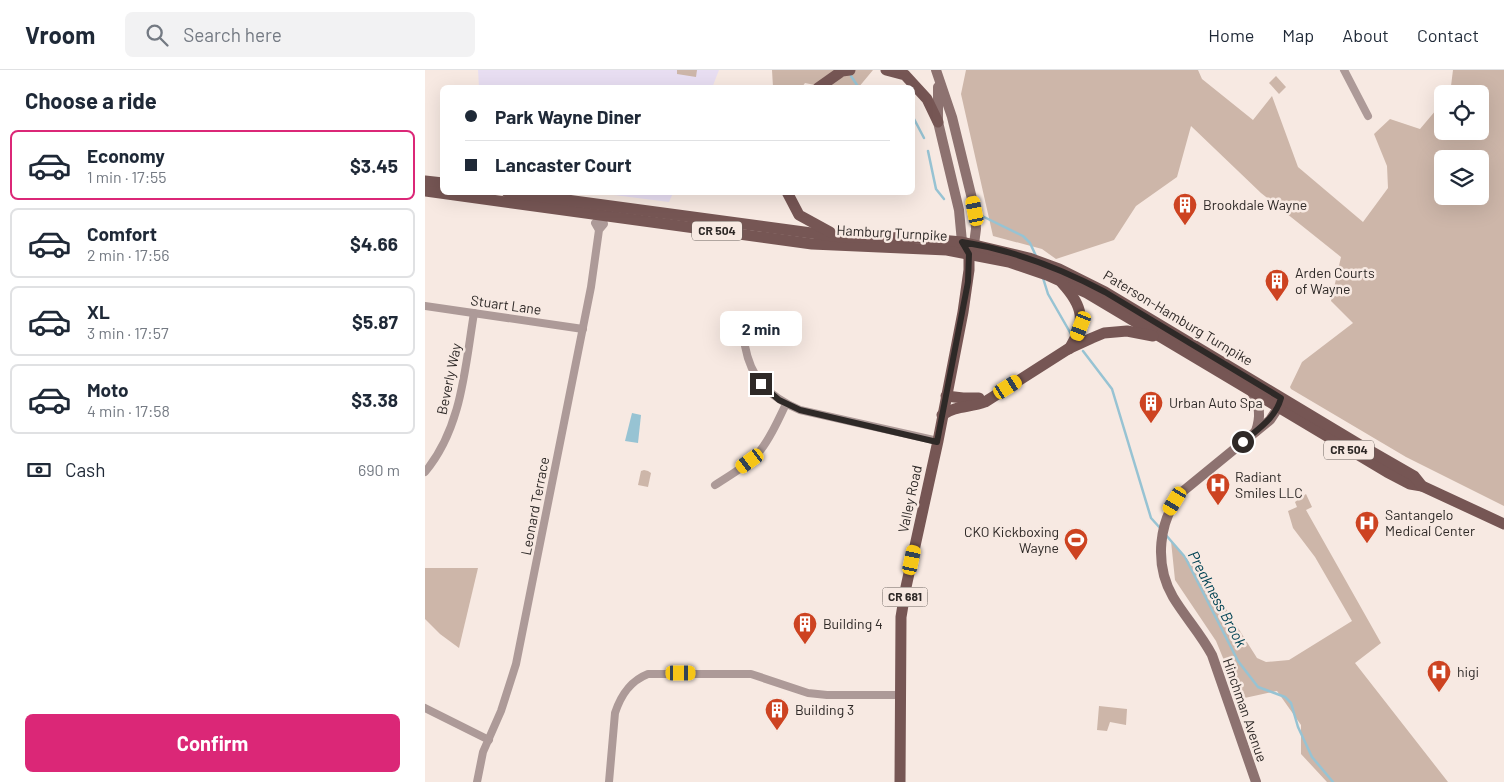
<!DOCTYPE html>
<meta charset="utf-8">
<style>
body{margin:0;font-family:Barlow,sans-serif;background:#f2f2f3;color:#1f2937;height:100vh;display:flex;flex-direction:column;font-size:19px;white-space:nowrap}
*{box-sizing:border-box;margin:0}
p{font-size:16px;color:#747a83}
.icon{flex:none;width:28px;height:28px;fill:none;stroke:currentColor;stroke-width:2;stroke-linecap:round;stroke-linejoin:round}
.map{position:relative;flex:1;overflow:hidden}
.sheet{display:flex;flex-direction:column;background:#fff;width:425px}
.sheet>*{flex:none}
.top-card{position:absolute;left:15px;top:15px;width:475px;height:110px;border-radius:8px;box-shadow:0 5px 20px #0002;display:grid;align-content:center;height:110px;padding:0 25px;background:#fff}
.fabs{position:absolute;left:1009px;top:15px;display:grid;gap:10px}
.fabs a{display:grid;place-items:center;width:55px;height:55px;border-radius:8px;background:#fff;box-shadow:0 5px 20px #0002;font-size:25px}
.end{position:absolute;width:22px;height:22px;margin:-11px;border:6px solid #2e2927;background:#fff;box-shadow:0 0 0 2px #fff}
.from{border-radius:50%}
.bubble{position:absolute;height:35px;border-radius:8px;background:#fff;box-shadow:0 5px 20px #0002;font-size:16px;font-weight:700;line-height:35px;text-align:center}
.car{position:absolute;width:15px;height:30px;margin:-15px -8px;border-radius:6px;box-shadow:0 0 4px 1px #0007;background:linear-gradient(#f5c518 24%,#345 0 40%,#f5c518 0 76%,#345 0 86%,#f5c518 0)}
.top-card b{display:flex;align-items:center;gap:18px;height:48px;font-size:19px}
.top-card b+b{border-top:1px solid #e0e1e3}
.top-card i{width:12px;height:12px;background:#1f2937}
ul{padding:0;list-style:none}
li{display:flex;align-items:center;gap:15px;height:70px;margin:0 10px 8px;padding:0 15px;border:2px solid #e0e1e3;border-radius:8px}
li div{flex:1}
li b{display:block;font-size:19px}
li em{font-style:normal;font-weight:700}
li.selected{border-color:#db2777}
li>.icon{width:45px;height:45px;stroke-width:1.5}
h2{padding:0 25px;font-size:22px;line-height:60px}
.pay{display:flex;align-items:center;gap:12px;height:55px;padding:0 25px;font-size:19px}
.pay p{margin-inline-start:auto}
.button{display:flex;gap:10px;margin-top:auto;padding:10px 25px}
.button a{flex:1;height:58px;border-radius:8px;background:#db2777;color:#fff;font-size:20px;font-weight:700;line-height:58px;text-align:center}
header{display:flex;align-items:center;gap:30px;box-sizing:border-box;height:70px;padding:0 25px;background:#fff;border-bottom:1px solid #e0e1e3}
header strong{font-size:24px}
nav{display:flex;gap:28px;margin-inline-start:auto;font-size:18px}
.search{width:350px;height:45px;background:#f2f2f3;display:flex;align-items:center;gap:12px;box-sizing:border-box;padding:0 18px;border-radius:8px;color:#747a83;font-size:19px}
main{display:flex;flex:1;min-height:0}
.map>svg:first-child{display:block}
</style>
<header>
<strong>Vroom</strong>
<div class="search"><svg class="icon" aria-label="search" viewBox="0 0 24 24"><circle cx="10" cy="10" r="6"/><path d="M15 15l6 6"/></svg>Search here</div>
<nav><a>Home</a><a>Map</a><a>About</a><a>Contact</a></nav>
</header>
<main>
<section class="sheet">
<h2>Choose a ride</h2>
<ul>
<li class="selected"><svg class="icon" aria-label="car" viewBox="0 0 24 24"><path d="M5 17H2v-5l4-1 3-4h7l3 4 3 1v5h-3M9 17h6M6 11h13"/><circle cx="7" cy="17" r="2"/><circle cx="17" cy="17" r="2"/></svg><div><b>Economy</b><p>1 min · 17:55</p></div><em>$3.45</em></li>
<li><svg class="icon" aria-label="car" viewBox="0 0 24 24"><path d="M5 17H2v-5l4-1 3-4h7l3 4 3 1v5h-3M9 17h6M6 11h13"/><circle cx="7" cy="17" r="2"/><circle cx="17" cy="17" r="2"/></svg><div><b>Comfort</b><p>2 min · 17:56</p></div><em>$4.66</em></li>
<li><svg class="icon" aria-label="car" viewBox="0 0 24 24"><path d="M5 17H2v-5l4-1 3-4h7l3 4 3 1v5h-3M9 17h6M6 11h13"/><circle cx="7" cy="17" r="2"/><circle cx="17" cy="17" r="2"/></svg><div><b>XL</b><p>3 min · 17:57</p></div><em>$5.87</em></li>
<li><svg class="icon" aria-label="car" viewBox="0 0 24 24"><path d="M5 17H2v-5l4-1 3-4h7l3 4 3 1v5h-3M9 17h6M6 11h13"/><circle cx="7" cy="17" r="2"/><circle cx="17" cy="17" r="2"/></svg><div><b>Moto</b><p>4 min · 17:58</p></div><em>$3.38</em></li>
</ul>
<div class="pay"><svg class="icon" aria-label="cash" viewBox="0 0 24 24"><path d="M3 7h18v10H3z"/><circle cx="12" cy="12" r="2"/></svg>Cash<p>690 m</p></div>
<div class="button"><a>Confirm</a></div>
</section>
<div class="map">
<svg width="1079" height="712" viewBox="0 0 1079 712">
<rect width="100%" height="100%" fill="#f7e9e2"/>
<!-- commercial -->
<g fill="#e8def2">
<path d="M53 0H294L287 18 54 17Z"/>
<path d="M173 123H248L244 132Z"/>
</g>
<!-- green -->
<g fill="#cdb6a9" fill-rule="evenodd">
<path d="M252 0H272L271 7 252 4Z"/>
<path d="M347 0H448L433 18 399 17 380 13 377 17H348Z"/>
<path d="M541 0H773L777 9 828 50 847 26 873 97 938 152 963 118 962 96 949 64 965 49 995 59 1017 33 1018 61H1055V24H1025L1028 0H1079V436L981 387 866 319 865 317 877 292 928 253 906 231 916 187 836 123 766 56 752 107 711 136 689 170 631 189 617 179 568 166 536 24ZM1018 89H1055V126H1018Z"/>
<path d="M851 6 861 17 854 24 844 13Z"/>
<path d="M219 400 223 401 226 403 223 417 213 415 216 401Z"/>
<path d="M881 424 887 437 881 440 956 573 930 593 1023 712H902L876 684V655L852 621 815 629 791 571 750 510 746 471 791 523 832 588 841 592 864 590 927 551 890 487 868 458 863 441 872 437 870 432Z"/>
<path d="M0 498H53L34 578 15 564 0 549Z"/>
<path d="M674 636 702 639 701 655 685 652 682 661 672 660Z"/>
</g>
<!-- water -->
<path fill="#97c3d3" d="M207 343 216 345 213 373 200 371Z"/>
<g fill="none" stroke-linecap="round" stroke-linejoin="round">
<!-- stream -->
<g stroke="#97c3d3" stroke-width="2.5">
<path d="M426 6 434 18"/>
<path d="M488 47 499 68"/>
<path d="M503 81 511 119 519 129"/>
<path d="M555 145 598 166 605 173 611 186"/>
<path d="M618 208 623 224 646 264"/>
<path d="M658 281 687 319 726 448 735 458"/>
<path d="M740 464 760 487 813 591 833 617 860 627 866 633 873 657 887 687 908 712"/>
</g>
<!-- street -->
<g stroke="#ad9a98" stroke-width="8">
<path d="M919 0 943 46"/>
<path d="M0 236 158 259"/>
<path d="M320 276C326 309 344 327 375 340L513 371"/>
<path d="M0 402C37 358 40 297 49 243"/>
<path d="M290 415C305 405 322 396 334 382 346 368 353 350 361 334"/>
<path d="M0 638 64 670"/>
<path d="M52 712 58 682 76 641 91 594 166 217 174 160 179 154 177 146 170 153 174 160"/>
<path d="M184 712 190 643C196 625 205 611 223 604H326L383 623 402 625H475"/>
</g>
<!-- secondary -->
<g stroke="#8d7270" stroke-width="10">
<path d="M511 0 527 47 550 141 551 159 549 174 545 181"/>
<path d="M513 17V52L534 140 537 172 541 179"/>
<path d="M827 322C835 336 836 346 831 361"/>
<path d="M831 712 787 585C776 564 760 547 748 527 729 494 733 451 757 422L845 350 853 338 855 331"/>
</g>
<!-- primary -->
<g stroke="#765654" stroke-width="11">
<path d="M461 0 480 5 502 29 513 52"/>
<path d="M393 18 417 1 425 0"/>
<path d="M0 111 18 113"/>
<path d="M0 121 387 174 522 180 584 192 622 205 662 223 962 402 985 414 997 416"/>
<path d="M82 122 416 167 492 168 537 172 604 188 634 199 680 222 935 375 989 406 997 416 1079 454"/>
<path d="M362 122 374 145 405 162"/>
<path d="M637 213C659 237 661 252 644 279"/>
<path d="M521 326 538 328H554"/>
<path d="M517 345C531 335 545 338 560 332L643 279 667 268 679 263 702 261 728 266"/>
<path d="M475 712 476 547 481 517 513 371 538 242 544 200V184"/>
</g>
</g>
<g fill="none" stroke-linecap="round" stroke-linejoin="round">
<!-- route -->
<path stroke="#2e2927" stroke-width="6" d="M336 314 354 330 375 340 512 372 543 212 544 184 537 172C588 180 635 198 680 222L856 328C850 349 834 358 818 372"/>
</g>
<!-- icons -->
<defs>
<symbol id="building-pin" viewBox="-11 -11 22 30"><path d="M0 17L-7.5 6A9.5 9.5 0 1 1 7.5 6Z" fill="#cd4321" stroke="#f7e9e2"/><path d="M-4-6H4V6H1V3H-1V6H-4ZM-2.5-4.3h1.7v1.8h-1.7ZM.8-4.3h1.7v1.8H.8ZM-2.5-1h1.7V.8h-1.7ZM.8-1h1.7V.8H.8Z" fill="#fff"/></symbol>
<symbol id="hospital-pin" viewBox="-11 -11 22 30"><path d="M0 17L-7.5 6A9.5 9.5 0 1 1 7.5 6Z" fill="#cd4321" stroke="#f7e9e2"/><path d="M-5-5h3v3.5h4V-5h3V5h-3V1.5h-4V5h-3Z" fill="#fff"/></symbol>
<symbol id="stadium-pin" viewBox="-11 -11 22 30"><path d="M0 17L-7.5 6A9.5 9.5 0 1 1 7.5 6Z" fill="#cd4321" stroke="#f7e9e2"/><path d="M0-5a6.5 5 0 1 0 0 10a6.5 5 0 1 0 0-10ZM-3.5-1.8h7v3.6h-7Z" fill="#fff"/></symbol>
</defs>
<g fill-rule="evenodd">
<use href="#building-pin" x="746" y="121" width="28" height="38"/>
<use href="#building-pin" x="838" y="197" width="28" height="38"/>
<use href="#building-pin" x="712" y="319" width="28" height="38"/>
<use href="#hospital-pin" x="779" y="401" width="28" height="38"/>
<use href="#hospital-pin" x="928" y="439" width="28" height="38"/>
<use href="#stadium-pin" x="637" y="456" width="28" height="38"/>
<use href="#building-pin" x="366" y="540" width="28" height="38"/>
<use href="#hospital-pin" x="1000" y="588" width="28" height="38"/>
<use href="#building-pin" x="338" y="626" width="28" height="38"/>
</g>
<g text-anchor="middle" stroke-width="5" stroke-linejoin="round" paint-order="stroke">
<!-- shield labels -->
<g fill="#f7e9e2" stroke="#6a635f" stroke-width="1">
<rect x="267" y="151.5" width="50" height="19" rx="4"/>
<rect x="899" y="370.5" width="50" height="19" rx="4"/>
<rect x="457.5" y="517.5" width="45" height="19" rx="4"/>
</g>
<g font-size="12" font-weight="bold" fill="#2e2927">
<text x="292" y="165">CR 504</text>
<text x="924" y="384">CR 504</text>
<text x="480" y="531">CR 681</text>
</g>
<!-- poi labels -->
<g font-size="14" fill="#2e2927" stroke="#f7e9e2" text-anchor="start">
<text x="778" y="140">Brookdale Wayne</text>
<text x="870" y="208">Arden Courts<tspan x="870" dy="16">of Wayne</tspan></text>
<text x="744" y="338">Urban Auto Spa</text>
<text x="810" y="412">Radiant<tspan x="810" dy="16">Smiles LLC</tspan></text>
<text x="960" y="450">Santangelo<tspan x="960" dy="16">Medical Center</tspan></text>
<text x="634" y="467" text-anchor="end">CKO Kickboxing<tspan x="634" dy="16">Wayne</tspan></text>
<text x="398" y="559">Building 4</text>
<text x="1032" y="607">higi</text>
<text x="370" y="645">Building 3</text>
</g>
<!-- street labels -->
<g font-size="14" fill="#2e2927" stroke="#f7e9e2">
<text transform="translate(467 163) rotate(3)" y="5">Hamburg Turnpike</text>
<text transform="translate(81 235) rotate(8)" y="5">Stuart Lane</text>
<text transform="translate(753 248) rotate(31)" y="5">Paterson-Hamburg Turnpike</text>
<text transform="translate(24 309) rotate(-78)" y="5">Beverly Way</text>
<text transform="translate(485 429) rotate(-78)" y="5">Valley Road</text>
<text transform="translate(110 436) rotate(-79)" y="5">Leonard Terrace</text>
<text transform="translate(820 640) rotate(71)" y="5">Hinchman Avenue</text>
</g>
<!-- water labels -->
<g font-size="15" font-style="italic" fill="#014354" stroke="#f7e9e2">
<text transform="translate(792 529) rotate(62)" y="5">Preakness Brook</text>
</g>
</g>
</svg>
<div class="fabs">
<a><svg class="icon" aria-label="locate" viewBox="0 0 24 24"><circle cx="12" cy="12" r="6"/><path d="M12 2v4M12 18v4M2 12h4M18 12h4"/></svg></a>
<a><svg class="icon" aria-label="layers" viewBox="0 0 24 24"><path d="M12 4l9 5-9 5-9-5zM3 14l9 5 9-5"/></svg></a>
</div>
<i class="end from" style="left:818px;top:372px"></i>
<i class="end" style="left:336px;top:314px"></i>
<div class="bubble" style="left:295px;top:241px;width:82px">2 min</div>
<i class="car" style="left:550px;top:141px;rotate:349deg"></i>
<i class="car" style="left:656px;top:256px;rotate:201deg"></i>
<i class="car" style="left:583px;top:317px;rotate:58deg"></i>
<i class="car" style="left:325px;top:391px;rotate:234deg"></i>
<i class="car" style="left:750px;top:431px;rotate:211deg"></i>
<i class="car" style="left:487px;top:490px;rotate:12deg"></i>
<i class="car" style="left:256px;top:603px;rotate:90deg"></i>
<div class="top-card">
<b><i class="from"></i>Park Wayne Diner</b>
<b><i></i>Lancaster Court</b>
</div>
</div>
</main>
